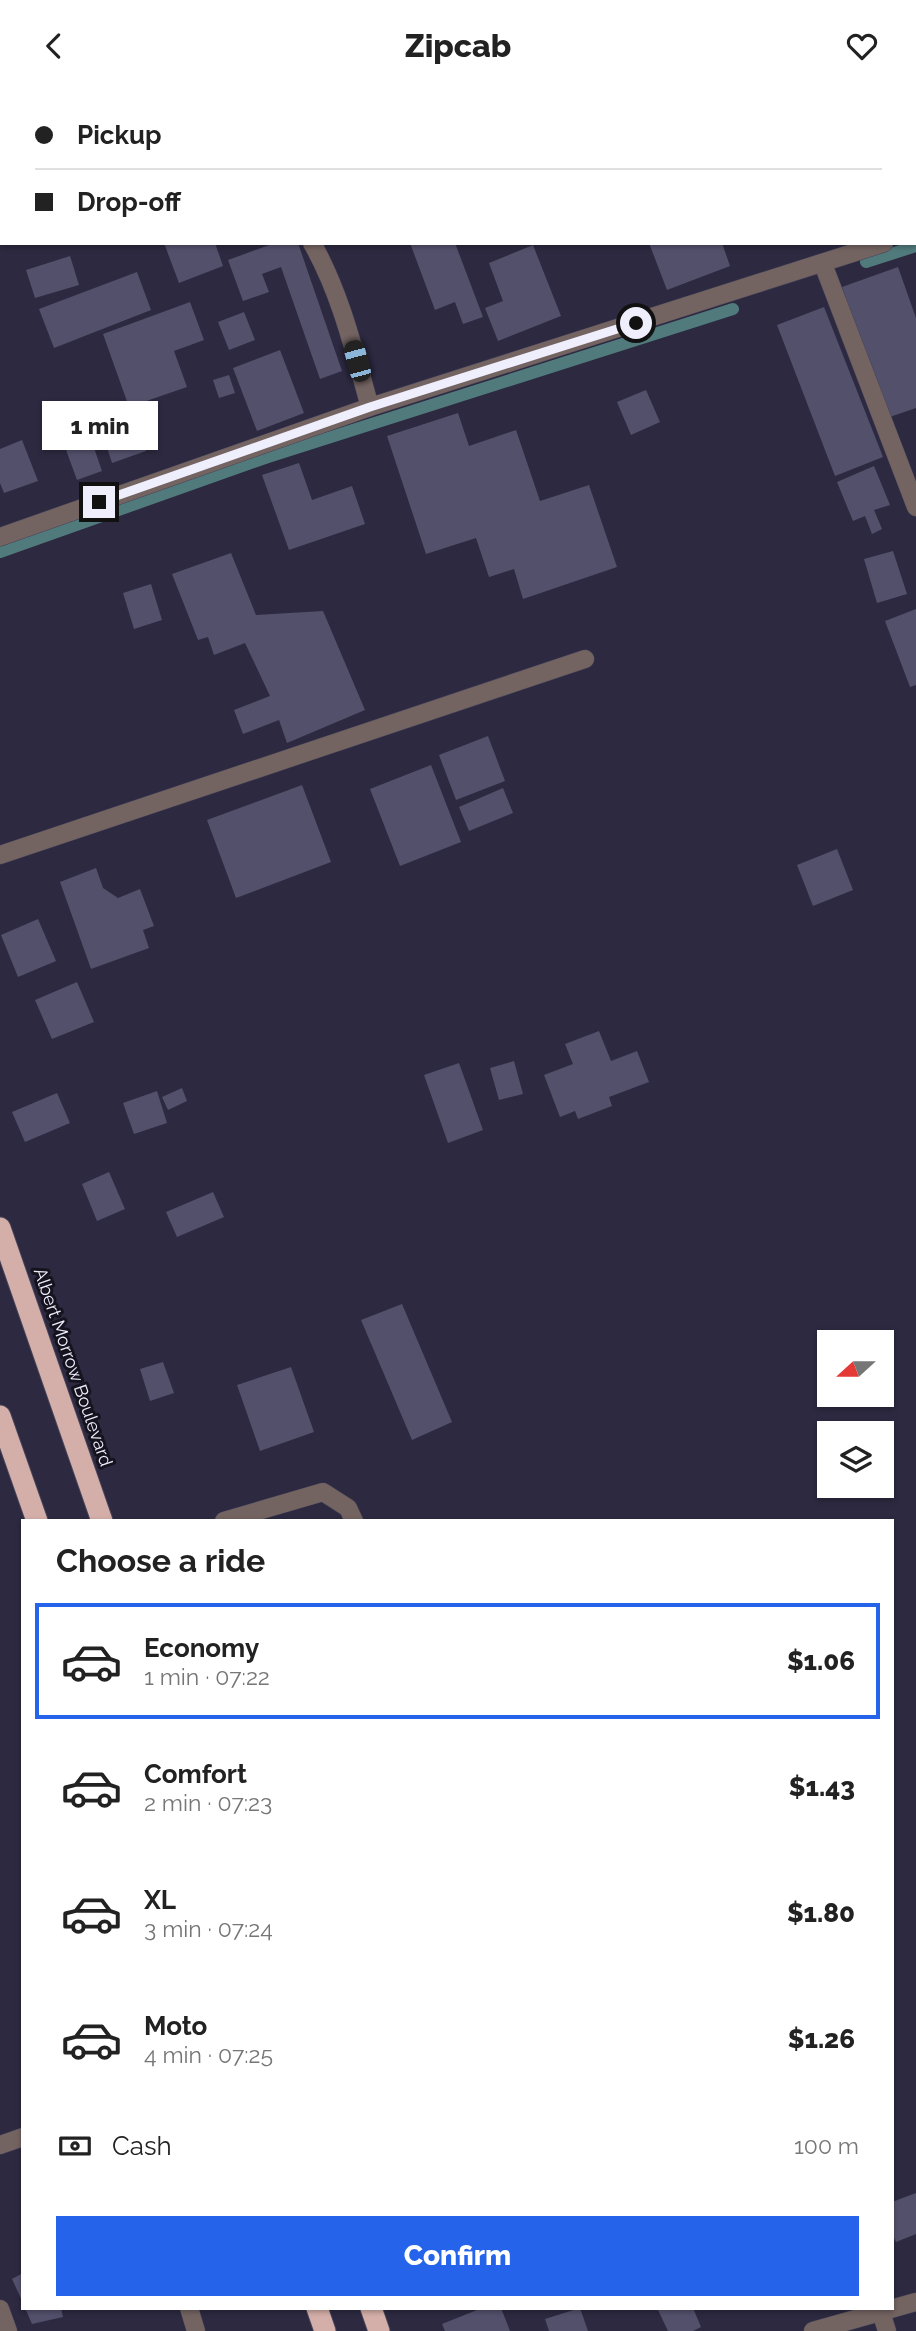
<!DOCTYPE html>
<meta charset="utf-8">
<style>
body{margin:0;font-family:Raleway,sans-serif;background:#f6f6f6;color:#222;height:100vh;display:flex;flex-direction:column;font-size:26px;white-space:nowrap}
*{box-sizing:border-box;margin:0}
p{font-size:23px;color:#767676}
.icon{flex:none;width:38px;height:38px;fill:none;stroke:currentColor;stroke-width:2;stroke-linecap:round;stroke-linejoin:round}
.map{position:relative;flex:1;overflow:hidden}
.sheet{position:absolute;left:21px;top:1428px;width:873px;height:791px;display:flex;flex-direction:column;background:#fff;border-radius:0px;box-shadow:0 2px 5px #0004}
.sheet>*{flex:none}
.top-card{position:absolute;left:0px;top:0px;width:917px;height:154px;box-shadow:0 2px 5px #0004;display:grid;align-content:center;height:154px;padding:0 35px;background:#fff}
.needle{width:46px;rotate:249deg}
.tools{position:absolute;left:817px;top:1239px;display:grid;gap:14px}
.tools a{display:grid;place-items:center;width:77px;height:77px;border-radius:0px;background:#fff;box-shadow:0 2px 5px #0004;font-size:35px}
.end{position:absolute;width:32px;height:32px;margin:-16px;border:9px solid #efeefd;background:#111;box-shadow:0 0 0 4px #111}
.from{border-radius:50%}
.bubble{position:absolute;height:49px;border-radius:0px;background:#fff;box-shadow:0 2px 5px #0004;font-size:23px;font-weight:800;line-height:49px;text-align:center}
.car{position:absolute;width:21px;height:42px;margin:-21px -10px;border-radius:9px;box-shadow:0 0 5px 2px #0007;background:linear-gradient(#222 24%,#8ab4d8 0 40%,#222 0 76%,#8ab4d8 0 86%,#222 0)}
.top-card b{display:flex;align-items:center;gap:24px;height:66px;font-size:26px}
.top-card b+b{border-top:2px solid #e0e0e0}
.top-card i{width:18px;height:18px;background:#222}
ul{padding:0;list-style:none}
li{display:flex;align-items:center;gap:21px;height:116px;margin:0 14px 10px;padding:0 21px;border:4px solid transparent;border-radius:0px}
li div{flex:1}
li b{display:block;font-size:26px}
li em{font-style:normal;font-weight:800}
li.on{border-color:#2563eb}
li>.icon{width:63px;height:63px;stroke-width:1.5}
h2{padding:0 35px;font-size:32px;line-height:84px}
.pay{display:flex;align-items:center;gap:18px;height:77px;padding:0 35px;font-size:26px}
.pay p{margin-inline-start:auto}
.action{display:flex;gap:14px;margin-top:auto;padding:14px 35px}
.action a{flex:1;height:80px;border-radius:0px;background:#2563eb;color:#fff;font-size:28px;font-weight:800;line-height:80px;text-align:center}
header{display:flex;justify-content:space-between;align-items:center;height:91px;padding:0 35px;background:#fff;font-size:32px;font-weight:800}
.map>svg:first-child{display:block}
</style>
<header><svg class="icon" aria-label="back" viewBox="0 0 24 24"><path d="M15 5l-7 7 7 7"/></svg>Zipcab<svg class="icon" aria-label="heart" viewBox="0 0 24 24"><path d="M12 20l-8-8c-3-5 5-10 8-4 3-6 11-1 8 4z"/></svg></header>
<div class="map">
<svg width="916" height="2240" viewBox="0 0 916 2240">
<rect width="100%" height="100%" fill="#2c2940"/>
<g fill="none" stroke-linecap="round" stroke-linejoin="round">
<!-- stream -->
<g stroke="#517a7c" stroke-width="12">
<path d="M866 171 916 155"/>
<path d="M0 461 268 366 733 218"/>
</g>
</g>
<!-- building -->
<g fill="#53506c">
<path d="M164 152H215L223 175 179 192Z"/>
<path d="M275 152H298L342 280 320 288 281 176 262 183 269 201 243 210 228 169Z"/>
<path d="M410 152H455L483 226 463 233 455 211 435 219Z"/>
<path d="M649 152H722L730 175 667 199Z"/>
<path d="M533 154 561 225 498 250 485 217 503 210 489 172Z"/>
<path d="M70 165 79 194 35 207 26 179Z"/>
<path d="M898 176 916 227V317L887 327 842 196Z"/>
<path d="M137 181 151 219 54 257 39 218Z"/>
<path d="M190 211 204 249 174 260 187 296 129 316 103 243Z"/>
<path d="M824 216 883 366 835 385 777 234Z"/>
<path d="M244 221 255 249 229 259 218 231Z"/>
<path d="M280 259 304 322 257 340 233 277Z"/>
<path d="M229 284 235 302 219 307 213 289Z"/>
<path d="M646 299 660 331 631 344 617 311Z"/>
<path d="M130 317 146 360 112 372 98 328Z"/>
<path d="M458 322 469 355 516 339 540 410 589 394 617 476 523 508 514 478 489 486 476 447 426 463 387 345Z"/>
<path d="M84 328 102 380 77 389 58 337Z"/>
<path d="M22 349 38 390 4 402 0 392V358Z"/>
<path d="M299 372 312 409 352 395 365 433 289 459 262 384Z"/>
<path d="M874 375 890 414 874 419 882 438 872 443 865 425 853 430 837 391Z"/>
<path d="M893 460 907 503 877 512 864 468Z"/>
<path d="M231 462 256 524 323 520 365 619 287 652 279 629 243 643 234 619 270 605 245 552 214 564 208 546 198 549 172 483Z"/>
<path d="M151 493 162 529 134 538 123 502Z"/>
<path d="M916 518V594L910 596 885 530Z"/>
<path d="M488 645 505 690 456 709 439 664Z"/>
<path d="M431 674 461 751 400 775 370 698Z"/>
<path d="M302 694 331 771 236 807 207 729Z"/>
<path d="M503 697 513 722 469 740 459 716Z"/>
<path d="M837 758 853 799 813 815 797 774Z"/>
<path d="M96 777 103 797 118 807 140 798 154 835 143 839 149 857 91 878 60 791Z"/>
<path d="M38 828 56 870 18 886 1 844Z"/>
<path d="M77 891 94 931 52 948 35 909Z"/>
<path d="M599 940 611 970 637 960 649 991 609 1006 612 1015 578 1028 575 1020 560 1026 544 984 573 973 565 953Z"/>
<path d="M514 970 523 1003 499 1009 490 977Z"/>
<path d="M459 972 483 1039 448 1052 424 984Z"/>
<path d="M182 997 187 1010 168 1019 162 1006Z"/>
<path d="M157 1000 167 1032 134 1043 123 1012Z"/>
<path d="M57 1002 70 1032 25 1051 12 1021Z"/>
<path d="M109 1081 125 1118 97 1130 82 1093Z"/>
<path d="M213 1101 224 1126 177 1146 166 1121Z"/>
<path d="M402 1213 452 1331 412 1349 361 1229Z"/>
<path d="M163 1271 174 1302 150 1310 140 1278Z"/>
<path d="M291 1276 314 1341 260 1360 237 1294Z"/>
<path d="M916 2102V2143L896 2151 892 2143V2111Z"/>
<path d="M23 2182V2212L12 2188Z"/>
<path d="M25 2217H61L63 2226 32 2233Z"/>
<path d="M482 2217H501L510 2240H445L442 2233Z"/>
<path d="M580 2217 588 2240H549L545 2228Z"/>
<path d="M657 2217H693L701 2236 693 2240H668Z"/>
</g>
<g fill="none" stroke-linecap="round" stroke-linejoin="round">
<defs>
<path id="lane" d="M224 1430 323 1401 348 1417 354 1430"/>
<g id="street">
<path d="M862 0V2"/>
<path d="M915 141H916"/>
<path d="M312 152C341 203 354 260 370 316"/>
<path d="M823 173 916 416"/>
<path d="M0 446 370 316 884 152"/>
<path d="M0 764 585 568"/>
<path d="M0 2054 23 2046"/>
<path d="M189 2217 196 2240"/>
<path d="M0 2218 8 2240"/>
<path d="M881 2221 887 2240"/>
<path d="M813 2240 916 2211"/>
</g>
<g id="highway">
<path d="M0 1137 102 1430"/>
<path d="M0 1325 37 1430"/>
<path d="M317 2217 325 2240"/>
<path d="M371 2217 379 2240"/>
</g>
</defs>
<!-- lane casing -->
<use href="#lane" stroke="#47455a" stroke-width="19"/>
<!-- street casing -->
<use href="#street" stroke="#47455a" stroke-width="19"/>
<!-- highway casing -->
<use href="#highway" stroke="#47455a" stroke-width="23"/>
<!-- lane -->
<use href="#lane" stroke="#736361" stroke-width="18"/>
<!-- street -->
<use href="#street" stroke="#736361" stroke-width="18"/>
<!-- highway -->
<use href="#highway" stroke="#d4aea8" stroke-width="21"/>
</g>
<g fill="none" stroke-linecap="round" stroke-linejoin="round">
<!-- route -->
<path stroke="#efeefd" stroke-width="9" d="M99 411 370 316 636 232"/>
</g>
<g text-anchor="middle" stroke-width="6" stroke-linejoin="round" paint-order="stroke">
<!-- street labels -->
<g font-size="18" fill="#efeefd" stroke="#15141e">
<text transform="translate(73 1276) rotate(71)" y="6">Albert Morrow Boulevard</text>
</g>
</g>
</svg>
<div class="tools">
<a><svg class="needle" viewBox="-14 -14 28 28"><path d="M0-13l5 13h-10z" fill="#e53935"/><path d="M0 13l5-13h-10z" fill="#767676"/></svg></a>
<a><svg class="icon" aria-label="layers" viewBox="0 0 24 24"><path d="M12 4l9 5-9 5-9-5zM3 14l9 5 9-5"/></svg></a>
</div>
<i class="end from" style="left:636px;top:232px"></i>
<i class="end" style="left:99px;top:411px"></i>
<div class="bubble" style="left:42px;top:310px;width:116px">1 min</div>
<i class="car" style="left:357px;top:270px;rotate:345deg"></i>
<div class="top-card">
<b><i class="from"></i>Pickup</b>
<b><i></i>Drop-off</b>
</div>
<section class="sheet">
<h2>Choose a ride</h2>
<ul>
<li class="on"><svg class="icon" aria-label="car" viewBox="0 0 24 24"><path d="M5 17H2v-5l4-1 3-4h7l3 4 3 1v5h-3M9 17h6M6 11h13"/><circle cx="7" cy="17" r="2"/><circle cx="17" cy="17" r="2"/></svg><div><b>Economy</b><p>1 min · 07:22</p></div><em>$1.06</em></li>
<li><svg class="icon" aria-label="car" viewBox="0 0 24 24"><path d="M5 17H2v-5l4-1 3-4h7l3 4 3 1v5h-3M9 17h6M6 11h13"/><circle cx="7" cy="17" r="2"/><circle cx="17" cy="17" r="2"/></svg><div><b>Comfort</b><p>2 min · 07:23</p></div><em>$1.43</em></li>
<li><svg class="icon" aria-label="car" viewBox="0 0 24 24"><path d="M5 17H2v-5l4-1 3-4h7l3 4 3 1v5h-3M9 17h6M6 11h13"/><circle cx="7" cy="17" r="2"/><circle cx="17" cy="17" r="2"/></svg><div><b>XL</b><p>3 min · 07:24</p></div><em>$1.80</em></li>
<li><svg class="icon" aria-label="car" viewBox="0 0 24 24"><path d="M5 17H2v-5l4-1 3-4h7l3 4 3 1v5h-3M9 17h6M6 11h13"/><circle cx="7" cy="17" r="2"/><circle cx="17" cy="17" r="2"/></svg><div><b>Moto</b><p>4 min · 07:25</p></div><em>$1.26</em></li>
</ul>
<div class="pay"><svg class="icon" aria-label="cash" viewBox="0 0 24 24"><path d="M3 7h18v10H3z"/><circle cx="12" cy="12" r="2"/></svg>Cash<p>100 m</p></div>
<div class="action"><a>Confirm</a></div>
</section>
</div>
